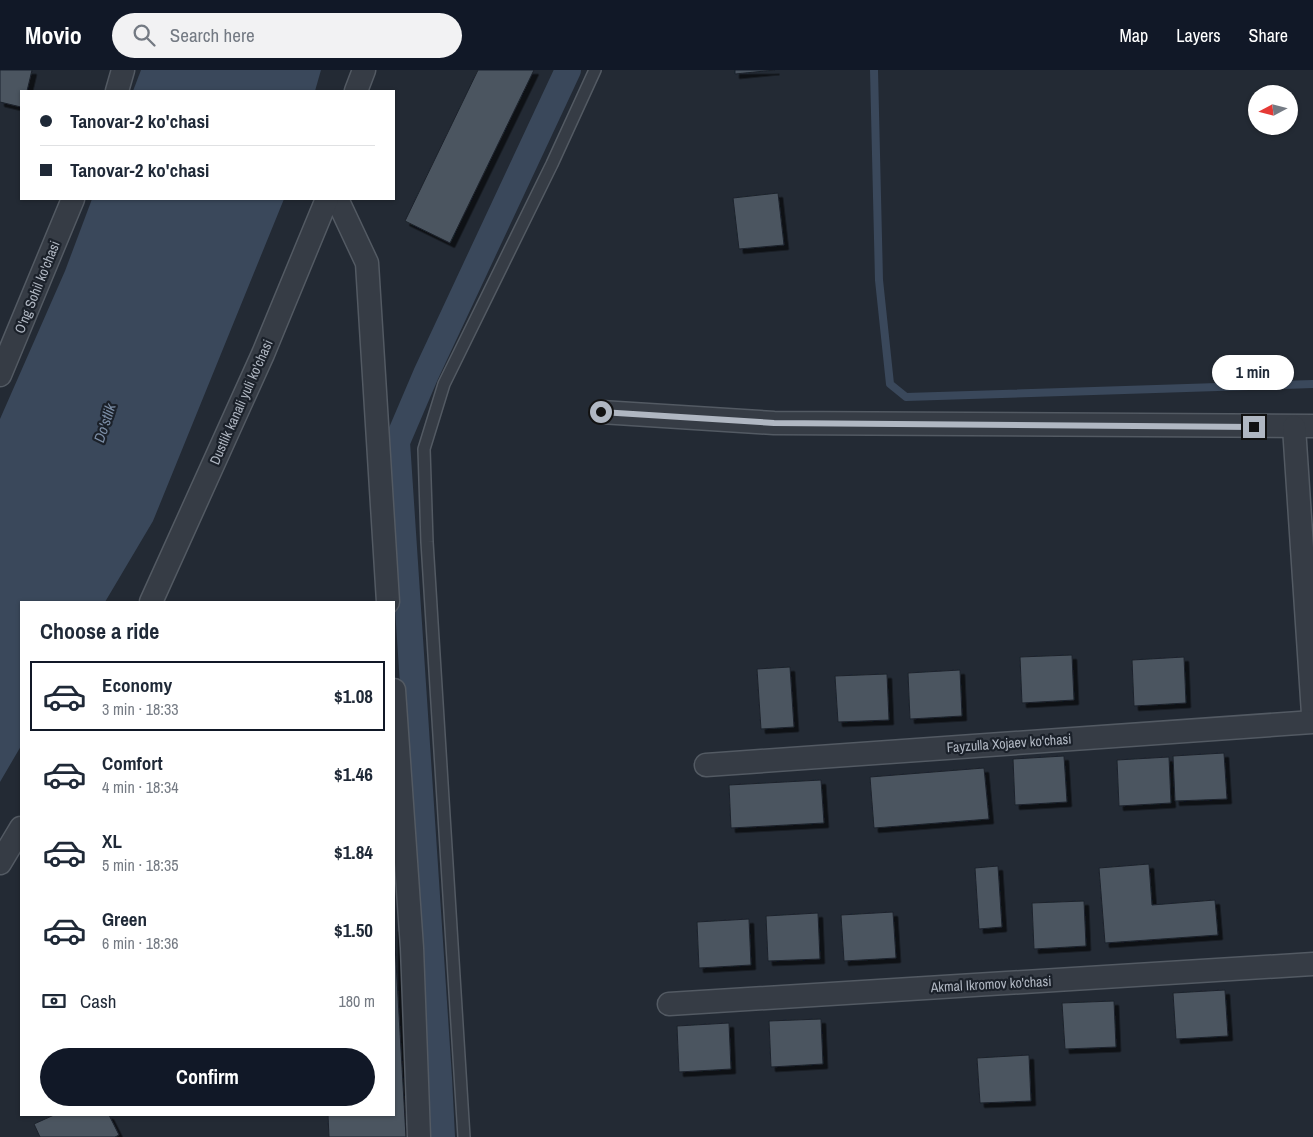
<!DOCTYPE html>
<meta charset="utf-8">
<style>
body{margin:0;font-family:"Archivo Narrow",sans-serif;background:#f2f2f3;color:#1f2937;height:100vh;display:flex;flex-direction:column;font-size:19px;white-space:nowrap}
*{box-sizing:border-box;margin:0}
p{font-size:16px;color:#747a83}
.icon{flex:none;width:28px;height:28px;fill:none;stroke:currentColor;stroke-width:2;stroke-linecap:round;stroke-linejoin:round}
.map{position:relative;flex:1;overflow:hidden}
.sheet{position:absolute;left:20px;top:531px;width:375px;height:515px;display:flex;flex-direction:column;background:#fff;border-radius:0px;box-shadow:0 1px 4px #0004}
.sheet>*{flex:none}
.banner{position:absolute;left:20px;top:20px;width:375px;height:110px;border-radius:0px;box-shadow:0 1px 4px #0004;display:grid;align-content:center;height:110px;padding:0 20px;background:#fff}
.needle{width:32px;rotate:263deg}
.tools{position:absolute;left:1248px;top:15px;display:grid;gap:10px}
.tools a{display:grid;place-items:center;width:50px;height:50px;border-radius:50%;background:#fff;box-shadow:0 1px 4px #0004;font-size:25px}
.end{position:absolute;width:22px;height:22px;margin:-11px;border:6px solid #b0b7c2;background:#111;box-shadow:0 0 0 2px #111}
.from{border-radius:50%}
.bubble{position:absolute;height:35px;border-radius:18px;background:#fff;box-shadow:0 1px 4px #0004;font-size:16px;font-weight:700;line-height:35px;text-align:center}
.banner b{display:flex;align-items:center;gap:18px;height:48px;font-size:19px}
.banner b+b{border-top:1px solid #e0e1e3}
.banner i{width:12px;height:12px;background:#1f2937}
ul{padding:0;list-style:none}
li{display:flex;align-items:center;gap:15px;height:70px;margin:0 10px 8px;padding:0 10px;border:2px solid transparent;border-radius:0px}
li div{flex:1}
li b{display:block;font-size:19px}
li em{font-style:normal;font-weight:700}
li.current{border-color:#111827}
li>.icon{width:45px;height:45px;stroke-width:1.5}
h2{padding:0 20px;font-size:22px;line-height:60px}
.pay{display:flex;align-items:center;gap:12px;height:55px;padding:0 20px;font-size:19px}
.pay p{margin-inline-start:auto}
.button{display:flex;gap:10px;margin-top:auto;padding:10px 20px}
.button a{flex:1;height:58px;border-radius:30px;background:#111827;color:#fff;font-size:20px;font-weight:700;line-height:58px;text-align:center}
header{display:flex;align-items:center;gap:30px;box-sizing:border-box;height:70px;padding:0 25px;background:#111827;color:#fff}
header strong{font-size:24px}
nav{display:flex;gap:28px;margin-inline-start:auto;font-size:18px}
.search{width:350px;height:45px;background:#f2f2f3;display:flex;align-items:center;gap:12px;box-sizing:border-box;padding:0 18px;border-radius:28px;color:#747a83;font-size:19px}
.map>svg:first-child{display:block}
</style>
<header>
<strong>Movio</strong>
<div class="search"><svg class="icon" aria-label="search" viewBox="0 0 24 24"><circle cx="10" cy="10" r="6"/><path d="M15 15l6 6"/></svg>Search here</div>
<nav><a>Map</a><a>Layers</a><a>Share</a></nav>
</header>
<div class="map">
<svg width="1313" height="1067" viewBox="0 0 1313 1067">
<defs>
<filter id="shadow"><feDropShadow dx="4.5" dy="4.5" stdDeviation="0" flood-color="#0009"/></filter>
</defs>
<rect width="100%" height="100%" fill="#232a34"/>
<!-- water -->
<g fill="#3a485b">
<path d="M141 0H321L315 21H133Z"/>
<path d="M92 129H284L153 451 105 532H21V676L0 712V349L65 201Z"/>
</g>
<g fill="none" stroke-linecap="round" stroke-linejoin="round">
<!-- stream -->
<path stroke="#3a485b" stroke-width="8" d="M874 0 879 210 890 314 906 327 1313 314"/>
<!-- canal -->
<path stroke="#3a485b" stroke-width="26" d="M442 1067 439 1008 397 372 426 304 568 0"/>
</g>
<!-- building -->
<g fill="#4b5560" stroke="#1d232c" filter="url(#shadow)">
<path d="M0 0H32L27 21H21V37L0 32Z"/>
<path d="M478 0H534L450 173 405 151Z"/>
<path d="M735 0H775L735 4Z"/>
<path d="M778 123 784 175 739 179 733 128Z"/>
<path d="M1072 585 1074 630 1022 633 1020 587Z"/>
<path d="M1184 587 1186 633 1134 636 1132 590Z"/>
<path d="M790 597 794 657 761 659 757 599Z"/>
<path d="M960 600 962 646 910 649 908 603Z"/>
<path d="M887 604 889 650 838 652 835 606Z"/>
<path d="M1224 683 1227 729 1175 731 1173 686Z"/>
<path d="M1064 686 1067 732 1015 735 1013 689Z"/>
<path d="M1169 687 1171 733 1119 736 1117 690Z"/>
<path d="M984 698 989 749 874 758 870 707Z"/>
<path d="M821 710 824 753 731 758 729 715Z"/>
<path d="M1149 794 1152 835 1215 830 1218 865 1105 873 1099 798Z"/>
<path d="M998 796 1002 857 979 859 975 798Z"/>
<path d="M1084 831 1086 876 1034 879 1032 833Z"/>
<path d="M893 842 896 888 844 891 841 845Z"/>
<path d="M818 843 820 889 768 891 766 846Z"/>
<path d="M749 849 751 895 699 898 697 852Z"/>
<path d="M394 857 406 1067H329L328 1045H394Z"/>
<path d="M1225 920 1228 966 1176 969 1173 923Z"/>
<path d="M1114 931 1116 977 1065 979 1062 933Z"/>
<path d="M821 949 823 994 771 997 769 951Z"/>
<path d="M729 953 731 999 679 1002 677 956Z"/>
<path d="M1029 985 1031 1031 980 1033 977 988Z"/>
<path d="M54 1045H109L119 1065 115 1067H40L34 1054Z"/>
</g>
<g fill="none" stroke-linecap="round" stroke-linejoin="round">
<defs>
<path id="service" d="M464 1067 427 472 424 379 444 314 552 94 595 0"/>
<g id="minor">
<path d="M117 21 123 0"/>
<path d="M356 21 364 0"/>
<path d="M337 129 367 193 388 532"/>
<path d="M0 305 73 129"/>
<path d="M601 342 774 353 1313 356"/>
<path d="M1294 357 1313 644"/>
<path d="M151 532 263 284 327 129"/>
<path d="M394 620 412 878 419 1067"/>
<path d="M706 695 1313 652"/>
<path d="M0 793 21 758"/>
<path d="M669 934 1313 894"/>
</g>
</defs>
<!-- service casing -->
<use href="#service" stroke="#535a63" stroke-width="14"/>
<!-- minor casing -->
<use href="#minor" stroke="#535a63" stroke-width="25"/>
<!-- service -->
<use href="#service" stroke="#363c45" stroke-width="11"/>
<!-- minor -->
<use href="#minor" stroke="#363c45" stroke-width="22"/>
</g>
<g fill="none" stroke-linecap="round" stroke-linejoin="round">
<!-- route -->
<path stroke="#b0b7c2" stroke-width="6" d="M601 342 774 353 1254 357"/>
</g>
<g text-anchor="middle" stroke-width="4.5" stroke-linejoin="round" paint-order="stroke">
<!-- street labels -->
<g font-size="14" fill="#b0b7c2" stroke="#1b212a">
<text transform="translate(37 217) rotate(-68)" y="5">O'ng Sohil ko'chasi</text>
<text transform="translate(241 332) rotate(-66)" y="5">Dustlik kanali yuli ko'chasi</text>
<text transform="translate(1009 673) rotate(-4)" y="5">Fayzulla Xojaev ko'chasi</text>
<text transform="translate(991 914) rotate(-3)" y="5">Akmal Ikromov ko'chasi</text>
</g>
<!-- water labels -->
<g font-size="15" font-style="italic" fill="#7c8ea6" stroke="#1b212a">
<text transform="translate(105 353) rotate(-72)" y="5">Do'stlik</text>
</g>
</g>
</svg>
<div class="tools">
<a><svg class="needle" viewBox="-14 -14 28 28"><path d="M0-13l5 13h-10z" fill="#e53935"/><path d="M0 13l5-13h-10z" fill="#747a83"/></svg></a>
</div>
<i class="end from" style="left:601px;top:342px"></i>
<i class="end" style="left:1254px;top:357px"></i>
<div class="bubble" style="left:1212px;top:285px;width:82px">1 min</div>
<div class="banner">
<b><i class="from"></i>Tanovar-2 ko'chasi</b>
<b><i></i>Tanovar-2 ko'chasi</b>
</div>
<section class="sheet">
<h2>Choose a ride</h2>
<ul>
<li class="current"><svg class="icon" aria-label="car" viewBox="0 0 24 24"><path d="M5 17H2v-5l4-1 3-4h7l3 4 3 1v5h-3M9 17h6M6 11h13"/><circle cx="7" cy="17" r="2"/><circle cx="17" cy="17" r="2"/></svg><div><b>Economy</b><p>3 min · 18:33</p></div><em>$1.08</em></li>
<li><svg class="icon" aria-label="car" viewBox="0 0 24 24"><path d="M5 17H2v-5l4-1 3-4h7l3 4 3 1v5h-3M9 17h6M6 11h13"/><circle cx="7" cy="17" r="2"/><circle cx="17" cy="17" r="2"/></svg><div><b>Comfort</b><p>4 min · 18:34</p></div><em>$1.46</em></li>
<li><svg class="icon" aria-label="car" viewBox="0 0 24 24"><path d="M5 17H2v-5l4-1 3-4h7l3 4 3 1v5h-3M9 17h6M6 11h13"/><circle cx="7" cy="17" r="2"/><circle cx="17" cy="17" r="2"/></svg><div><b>XL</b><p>5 min · 18:35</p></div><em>$1.84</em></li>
<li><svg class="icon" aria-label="car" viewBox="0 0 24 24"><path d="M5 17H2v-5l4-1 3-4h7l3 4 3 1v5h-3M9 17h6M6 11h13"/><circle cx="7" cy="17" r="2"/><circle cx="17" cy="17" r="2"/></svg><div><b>Green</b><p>6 min · 18:36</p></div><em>$1.50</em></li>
</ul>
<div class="pay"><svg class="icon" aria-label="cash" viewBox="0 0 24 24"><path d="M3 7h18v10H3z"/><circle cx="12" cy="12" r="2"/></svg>Cash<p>180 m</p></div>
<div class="button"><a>Confirm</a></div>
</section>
</div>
